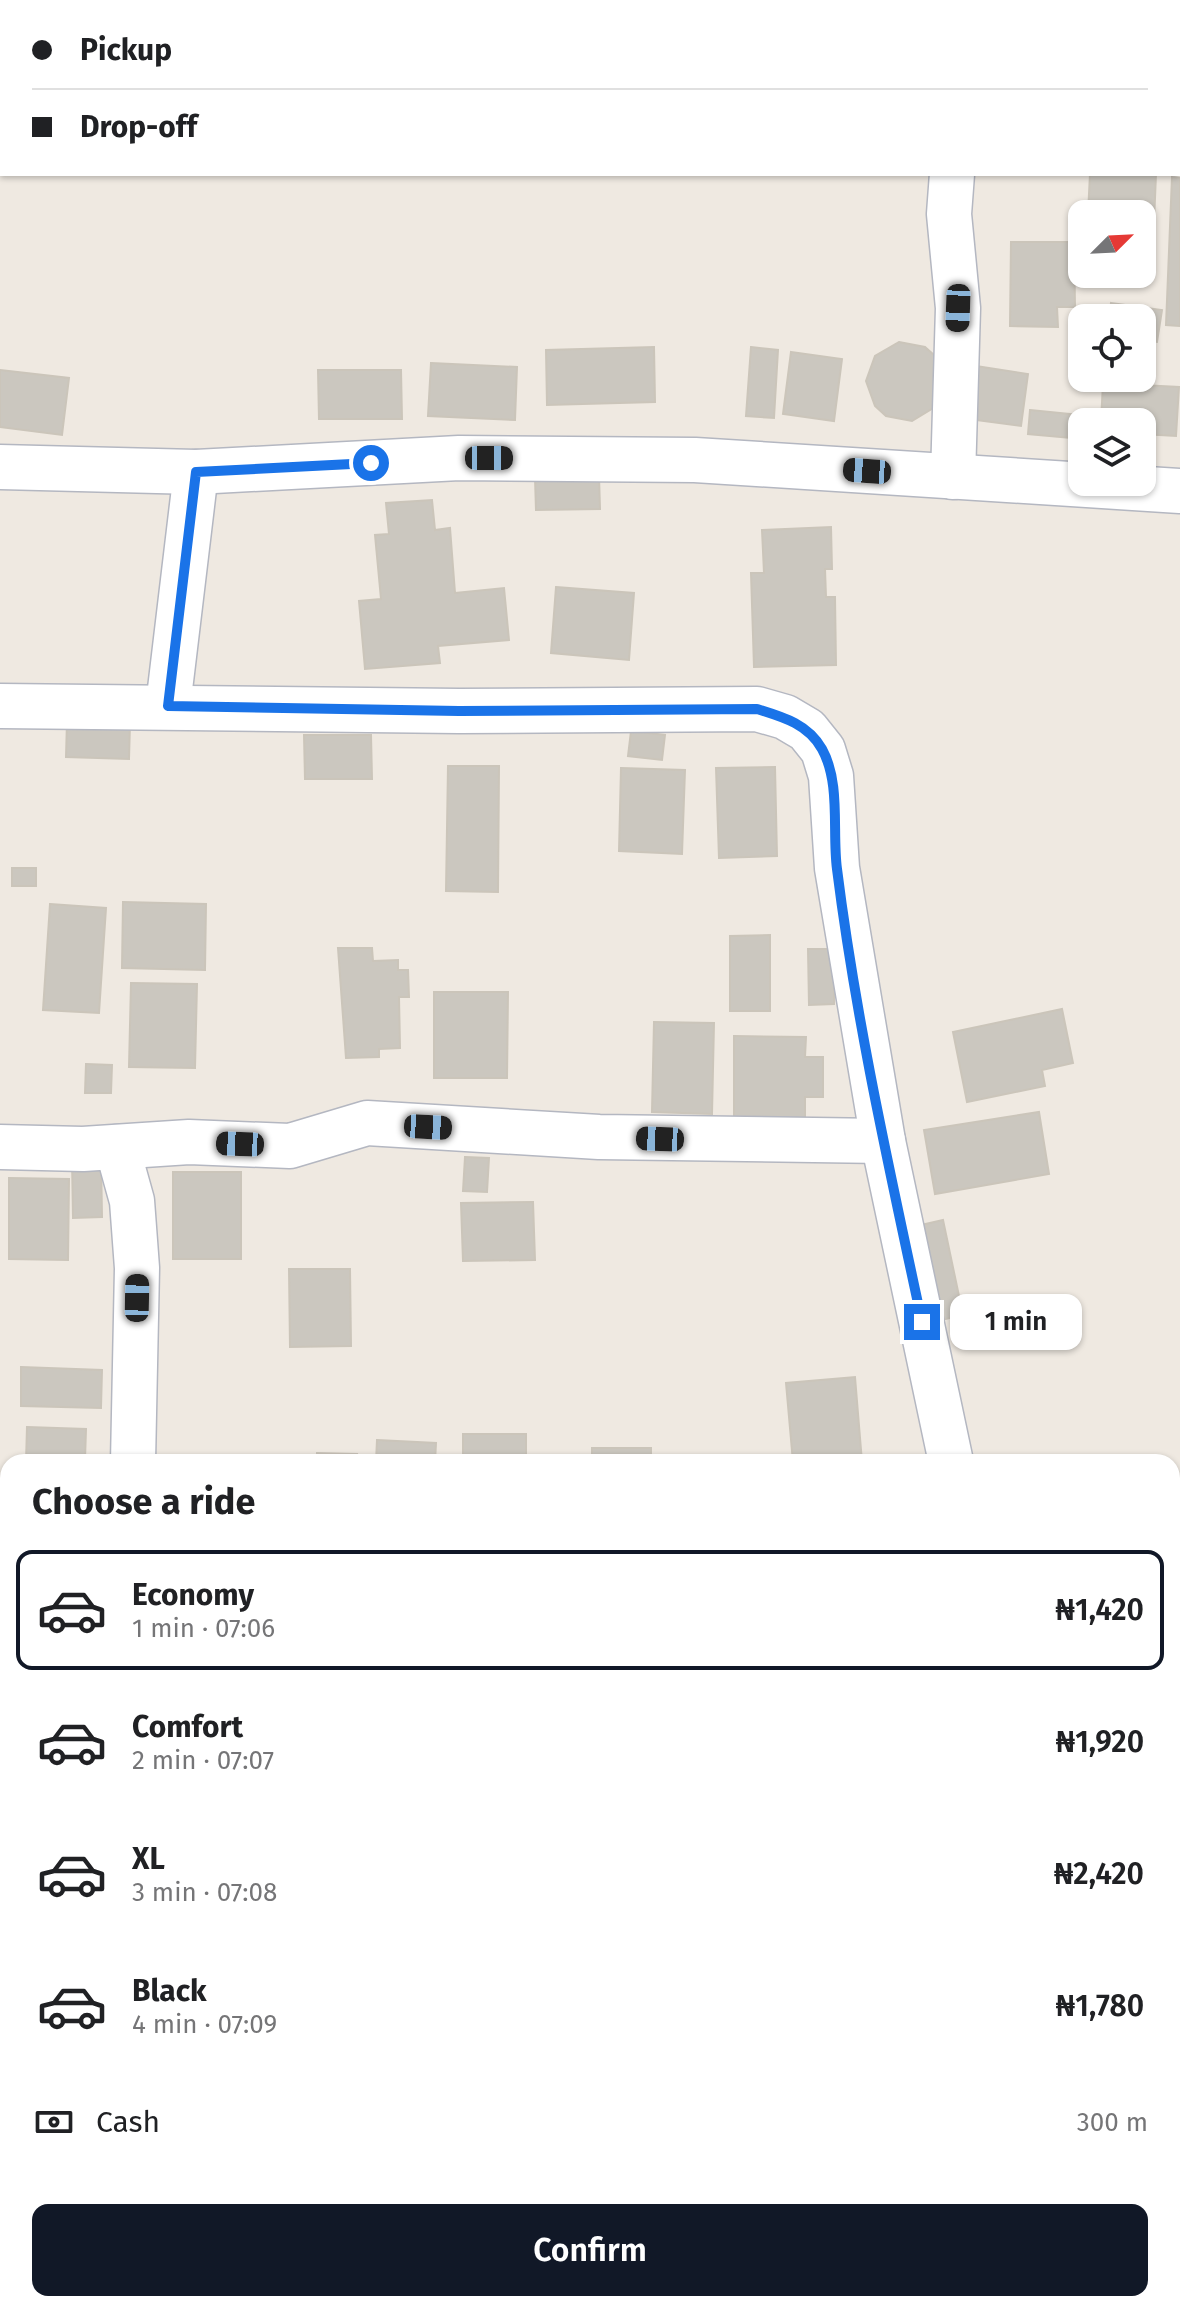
<!DOCTYPE html>
<meta charset="utf-8">
<style>
body{margin:0;font-family:"Fira Sans",sans-serif;background:#f6f6f6;color:#202124;height:100vh;display:flex;flex-direction:column;font-size:30px;white-space:nowrap}
*{box-sizing:border-box;margin:0}
p{font-size:26px;color:#757577}
.icon{flex:none;width:44px;height:44px;fill:none;stroke:currentColor;stroke-width:2;stroke-linecap:round;stroke-linejoin:round}
.map{position:relative;flex:1;overflow:hidden}
.sheet{position:absolute;left:0px;top:1454px;width:1180px;height:858px;display:flex;flex-direction:column;background:#fff;border-radius:24px 24px 0 0;box-shadow:0 2px 6px #0004}
.sheet>*{flex:none}
.top-card{position:absolute;left:0px;top:0px;width:1180px;height:176px;box-shadow:0 2px 6px #0004;display:grid;align-content:center;height:176px;padding:0 32px;background:#fff}
.needle{width:52px;rotate:66deg}
.tools{position:absolute;left:1068px;top:200px;display:grid;gap:16px}
.tools a{display:grid;place-items:center;width:88px;height:88px;border-radius:16px;background:#fff;box-shadow:0 2px 6px #0004;font-size:40px}
.end{position:absolute;width:36px;height:36px;margin:-18px;border:10px solid #1a73e8;background:#fff;box-shadow:0 0 0 4px #fff}
.from{border-radius:50%}
.bubble{position:absolute;height:56px;border-radius:16px;background:#fff;box-shadow:0 2px 6px #0004;font-size:26px;font-weight:600;line-height:56px;text-align:center}
.car{position:absolute;width:24px;height:48px;margin:-24px -12px;border-radius:10px;box-shadow:0 0 6px 2px #0007;background:linear-gradient(#222 24%,#8ab4d8 0 40%,#222 0 76%,#8ab4d8 0 86%,#222 0)}
.top-card b{display:flex;align-items:center;gap:28px;height:76px;font-size:30px}
.top-card b+b{border-top:2px solid #e0e0e0}
.top-card i{width:20px;height:20px;background:#202124}
ul{padding:0;list-style:none}
li{display:flex;align-items:center;gap:24px;height:120px;margin:0 16px 12px;padding:0 16px;border:4px solid transparent;border-radius:16px}
li div{flex:1}
li b{display:block;font-size:30px}
li em{font-style:normal;font-weight:600}
li.current{border-color:#111827}
li>.icon{width:72px;height:72px;stroke-width:1.5}
h2{padding:0 32px;font-size:36px;line-height:96px}
.pay{display:flex;align-items:center;gap:20px;height:88px;padding:0 32px;font-size:30px}
.pay p{margin-inline-start:auto}
.button{display:flex;gap:16px;margin-top:auto;padding:16px 32px}
.button a{flex:1;height:92px;border-radius:16px;background:#111827;color:#fff;font-size:32px;font-weight:600;line-height:92px;text-align:center}
.map>svg:first-child{display:block}
</style>
<div class="map">
<svg width="1180" height="2311" viewBox="0 0 1180 2311">
<rect width="100%" height="100%" fill="#efe9e1"/>
<!-- building -->
<g fill="#cbc7bf" stroke="#cbc5ba" stroke-width="2">
<path d="M1090 174H1156L1153 247 1142 246V214H1088Z"/>
<path d="M1172 177 1180 178V326L1166 325Z"/>
<path d="M1011 242H1074L1075 307H1057L1058 327 1010 326Z"/>
<path d="M1111 303 1162 310 1157 342 1142 340V318H1109Z"/>
<path d="M899 342 925 347 935 356V407L912 421 886 416 875 406 866 381 875 356Z"/>
<path d="M654 347 655 402 547 405 546 350Z"/>
<path d="M751 347 778 350 774 418 746 416Z"/>
<path d="M791 352 842 359 834 421 783 414Z"/>
<path d="M431 363 517 367 515 420 428 416Z"/>
<path d="M976 366 1028 374 1021 426 968 419Z"/>
<path d="M0 370 69 378 62 435 0 427Z"/>
<path d="M318 370H401L402 419H319Z"/>
<path d="M1103 383 1179 387 1176 436 1142 434V422H1101Z"/>
<path d="M1030 410 1089 416 1088 422H1082V439L1028 434Z"/>
<path d="M599 476 600 509 536 510 535 478Z"/>
<path d="M432 500 435 530 450 528 455 593 504 588 509 640 438 646 440 663 365 669 359 601 381 599 375 535 389 534 386 503Z"/>
<path d="M831 527 832 569H825L826 597H835L836 665 754 667 751 573H764L762 530Z"/>
<path d="M556 587 634 593 629 660 551 653Z"/>
<path d="M67 721 130 723 129 759 66 757Z"/>
<path d="M631 731 665 735 662 760 628 756Z"/>
<path d="M304 735H371L372 779H305Z"/>
<path d="M448 766H499L498 892 446 891Z"/>
<path d="M775 767 777 856 719 858 716 768Z"/>
<path d="M621 768 685 770 682 854 619 851Z"/>
<rect x="12" y="868" width="24" height="18"/>
<path d="M123 902 206 904 205 970 122 968Z"/>
<path d="M50 904 106 908 99 1013 43 1010Z"/>
<path d="M770 935V1011H730V936Z"/>
<path d="M338 948H372L373 961 398 960V970H408L409 997H399L400 1048 379 1049V1057L346 1058Z"/>
<path d="M808 949H834V1004L809 1005Z"/>
<path d="M131 983 197 984 195 1068 129 1067Z"/>
<path d="M434 992H508L507 1078H434Z"/>
<path d="M1062 1009 1073 1063 1042 1070 1045 1086 967 1102 953 1032Z"/>
<path d="M654 1022 714 1023 712 1114 652 1112Z"/>
<path d="M734 1036 806 1037 805 1057H823V1097H805V1125L734 1124Z"/>
<path d="M86 1064 112 1065 111 1093H85Z"/>
<path d="M1039 1112 1049 1174 935 1194 924 1130Z"/>
<path d="M465 1157 489 1158 487 1192 463 1191Z"/>
<path d="M72 1159H101L102 1217 73 1218Z"/>
<rect x="173" y="1172" width="68" height="87"/>
<path d="M9 1178 69 1179 68 1260 9 1259Z"/>
<path d="M533 1202 535 1260 463 1261 461 1203Z"/>
<path d="M943 1220 963 1315 941 1320 921 1225Z"/>
<path d="M289 1269H350L351 1346 290 1347Z"/>
<path d="M21 1367 102 1370 101 1408 21 1406Z"/>
<path d="M855 1377 862 1462H793L786 1383Z"/>
<path d="M27 1427 86 1429 85 1460 90 1462H26Z"/>
<rect x="463" y="1434" width="63" height="28"/>
<path d="M377 1440 436 1443 435 1462H376Z"/>
<rect x="592" y="1448" width="59" height="14"/>
<path d="M317 1453 357 1454 356 1462H317Z"/>
<path d="M1180 1911V1977L1172 1979V1913Z"/>
<path d="M1180 2083V2130H1172V2084Z"/>
<path d="M475 2304H533L532 2311H474Z"/>
<path d="M548 2304H596L595 2311H547Z"/>
<path d="M603 2304H653L652 2311H602Z"/>
<path d="M693 2304H742L741 2311H691Z"/>
<path d="M986 2304H1074L1075 2311H987Z"/>
</g>
<g fill="none" stroke-linecap="round" stroke-linejoin="round">
<defs>
<g id="minor">
<path d="M1158 0 1174 2"/>
<path d="M1089 2 1105 0"/>
<path d="M952 174 949 214 958 308 953 477"/>
<path d="M0 467 196 472 459 458 695 460 1180 491"/>
<path d="M0 706 459 711 757 709 785 717 807 730 823 750 831 776 837 868 883 1141 951 1462"/>
<path d="M168 706 196 472"/>
<path d="M0 1147 83 1149 189 1142 290 1146 367 1123 599 1137 883 1141"/>
<path d="M117 1147 132 1201 137 1268 133 1462"/>
<path d="M0 1641H8"/>
<path d="M1172 1831H1180"/>
<path d="M0 2102H8"/>
<path d="M1172 2157H1180"/>
<path d="M0 2299H8"/>
</g>
</defs>
<!-- minor casing -->
<use href="#minor" stroke="#b4b7c1" stroke-width="47"/>
<!-- path -->
<path stroke="#c9c9c9" stroke-width="5" stroke-dasharray="6 4" stroke-linecap="butt" d="M757 2311 761 2304"/>
<!-- minor -->
<use href="#minor" stroke="#fff" stroke-width="44"/>
</g>
<g fill="none" stroke-linecap="round" stroke-linejoin="round">
<!-- route -->
<path stroke="#1a73e8" stroke-width="10" d="M371 463 196 472 168 706 459 711 757 709C783 717 808 724 822 749 841 783 832 832 837 869 856 1021 890 1172 922 1322"/>
</g>
</svg>
<div class="tools">
<a><svg class="needle" viewBox="-14 -14 28 28"><path d="M0-13l5 13h-10z" fill="#e53935"/><path d="M0 13l5-13h-10z" fill="#757577"/></svg></a>
<a><svg class="icon" aria-label="locate" viewBox="0 0 24 24"><circle cx="12" cy="12" r="6"/><path d="M12 2v4M12 18v4M2 12h4M18 12h4"/></svg></a>
<a><svg class="icon" aria-label="layers" viewBox="0 0 24 24"><path d="M12 4l9 5-9 5-9-5zM3 14l9 5 9-5"/></svg></a>
</div>
<i class="end from" style="left:371px;top:463px"></i>
<i class="end" style="left:922px;top:1322px"></i>
<div class="bubble" style="left:950px;top:1294px;width:132px">1 min</div>
<i class="car" style="left:958px;top:308px;rotate:182deg"></i>
<i class="car" style="left:489px;top:458px;rotate:90deg"></i>
<i class="car" style="left:867px;top:471px;rotate:274deg"></i>
<i class="car" style="left:428px;top:1127px;rotate:93deg"></i>
<i class="car" style="left:660px;top:1139px;rotate:272deg"></i>
<i class="car" style="left:240px;top:1144px;rotate:272deg"></i>
<i class="car" style="left:137px;top:1298px;rotate:1deg"></i>
<div class="top-card">
<b><i class="from"></i>Pickup</b>
<b><i></i>Drop-off</b>
</div>
<section class="sheet">
<h2>Choose a ride</h2>
<ul>
<li class="current"><svg class="icon" aria-label="car" viewBox="0 0 24 24"><path d="M5 17H2v-5l4-1 3-4h7l3 4 3 1v5h-3M9 17h6M6 11h13"/><circle cx="7" cy="17" r="2"/><circle cx="17" cy="17" r="2"/></svg><div><b>Economy</b><p>1 min · 07:06</p></div><em>₦1,420</em></li>
<li><svg class="icon" aria-label="car" viewBox="0 0 24 24"><path d="M5 17H2v-5l4-1 3-4h7l3 4 3 1v5h-3M9 17h6M6 11h13"/><circle cx="7" cy="17" r="2"/><circle cx="17" cy="17" r="2"/></svg><div><b>Comfort</b><p>2 min · 07:07</p></div><em>₦1,920</em></li>
<li><svg class="icon" aria-label="car" viewBox="0 0 24 24"><path d="M5 17H2v-5l4-1 3-4h7l3 4 3 1v5h-3M9 17h6M6 11h13"/><circle cx="7" cy="17" r="2"/><circle cx="17" cy="17" r="2"/></svg><div><b>XL</b><p>3 min · 07:08</p></div><em>₦2,420</em></li>
<li><svg class="icon" aria-label="car" viewBox="0 0 24 24"><path d="M5 17H2v-5l4-1 3-4h7l3 4 3 1v5h-3M9 17h6M6 11h13"/><circle cx="7" cy="17" r="2"/><circle cx="17" cy="17" r="2"/></svg><div><b>Black</b><p>4 min · 07:09</p></div><em>₦1,780</em></li>
</ul>
<div class="pay"><svg class="icon" aria-label="cash" viewBox="0 0 24 24"><path d="M3 7h18v10H3z"/><circle cx="12" cy="12" r="2"/></svg>Cash<p>300 m</p></div>
<div class="button"><a>Confirm</a></div>
</section>
</div>
